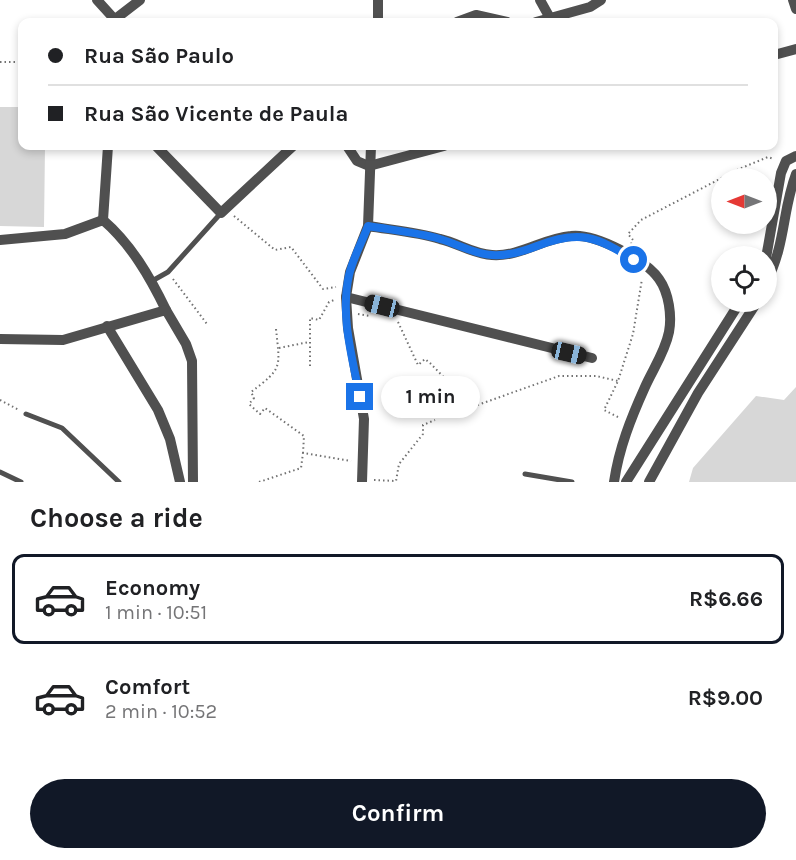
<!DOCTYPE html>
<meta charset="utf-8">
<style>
body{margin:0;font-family:Karla,sans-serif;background:#f2f2f2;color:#202124;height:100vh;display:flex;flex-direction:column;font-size:22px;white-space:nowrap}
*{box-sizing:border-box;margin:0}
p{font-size:20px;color:#757577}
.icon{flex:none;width:33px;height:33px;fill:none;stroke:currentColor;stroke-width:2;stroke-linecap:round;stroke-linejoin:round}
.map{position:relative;height:482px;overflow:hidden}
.drawer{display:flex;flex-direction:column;background:#fff;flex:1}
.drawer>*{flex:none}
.hud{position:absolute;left:18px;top:18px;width:760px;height:132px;border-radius:12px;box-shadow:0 3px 9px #0003;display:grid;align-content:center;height:132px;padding:0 30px;background:#fff}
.needle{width:39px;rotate:270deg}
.controls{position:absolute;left:711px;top:168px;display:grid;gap:12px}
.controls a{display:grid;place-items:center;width:66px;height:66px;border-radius:50%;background:#fff;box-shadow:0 3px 9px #0003;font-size:30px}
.end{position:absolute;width:27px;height:27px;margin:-14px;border:8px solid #1a73e8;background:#fff;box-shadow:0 0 0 3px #fff}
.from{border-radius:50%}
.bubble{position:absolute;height:42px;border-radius:21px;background:#fff;box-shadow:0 3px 9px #0003;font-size:20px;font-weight:700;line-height:42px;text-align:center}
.car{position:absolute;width:18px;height:36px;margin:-18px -9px;border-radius:8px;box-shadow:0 0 4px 2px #0007;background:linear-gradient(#222 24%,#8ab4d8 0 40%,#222 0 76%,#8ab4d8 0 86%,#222 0)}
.hud b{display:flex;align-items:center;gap:21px;height:57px;font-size:22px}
.hud b+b{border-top:2px solid #e0e0e0}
.hud i{width:15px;height:15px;background:#202124}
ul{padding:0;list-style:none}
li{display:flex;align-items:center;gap:18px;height:90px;margin:0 12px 9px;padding:0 18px;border:3px solid transparent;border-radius:12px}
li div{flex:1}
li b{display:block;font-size:22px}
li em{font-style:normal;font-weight:700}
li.current{border-color:#111827}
li>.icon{width:54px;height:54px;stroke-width:1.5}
h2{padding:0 30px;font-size:27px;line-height:72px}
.primary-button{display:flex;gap:12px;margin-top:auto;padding:12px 30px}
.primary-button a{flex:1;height:69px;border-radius:36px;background:#111827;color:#fff;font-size:24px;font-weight:700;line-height:69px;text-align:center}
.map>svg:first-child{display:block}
</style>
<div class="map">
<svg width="796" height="482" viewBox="0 0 796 482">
<rect width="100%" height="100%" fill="#fff"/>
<!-- green -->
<g fill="#d7d7d7">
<path d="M0 107H22V146H45L44 227 0 226Z"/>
<path d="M796 387V482H689L693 468 756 396 784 400Z"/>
</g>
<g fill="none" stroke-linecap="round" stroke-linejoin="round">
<!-- path -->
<g stroke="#727272" stroke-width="2" stroke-dasharray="1.5 3" stroke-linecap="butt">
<path d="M0 62H22"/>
<path d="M234 216 275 250 291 247 323 289 336 287"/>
<path d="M631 244 633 240 628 234 641 220 739 169 768 157 774 159"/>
<path d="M173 279 207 324"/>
<path d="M358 314 370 316"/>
<path d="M398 322 418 365 425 359 430 363 463 397 472 413"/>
<path d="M276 329C280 368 283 368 251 392L254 398 249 404 260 414 265 408 304 436 303 453"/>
<path d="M279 348 309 342"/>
<path d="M310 366V318L319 320 329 302 334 300"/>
<path d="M0 400 19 410"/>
<path d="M469 408 559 376H596L618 381"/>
<path d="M618 417 604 410 618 381 633 334 642 279"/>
<path d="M374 480 396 481 399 464 423 434V425L435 420"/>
<path d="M259 482 301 468 303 453 351 461"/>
</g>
<!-- lane -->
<g stroke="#505050" stroke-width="5">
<path d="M152 281 168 272 221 213"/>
<path d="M26 414 62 428 119 482"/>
<path d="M0 472 21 482"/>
<path d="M525 474 572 482"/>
</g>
<!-- street -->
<g stroke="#505050" stroke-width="10">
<path d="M97 0 117 22"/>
<path d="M378 0V22"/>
<path d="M540 0 550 18"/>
<path d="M793 0 796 9"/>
<path d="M114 20 140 0"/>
<path d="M457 22 476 15 507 22"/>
<path d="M536 22 590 7 601 0"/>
<path d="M774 55 796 49"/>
<path d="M156 146 221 213 293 146"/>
<path d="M347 146 357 161 369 166"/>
<path d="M369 166 444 146"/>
<path d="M103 220 108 146"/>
<path d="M368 226C392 230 417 232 440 239 458 243 473 254 492 255 521 257 543 238 571 236 595 233 646 260 659 279 669 293 672 316 669 332 665 352 653 369 645 387 631 418 619 448 614 482"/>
<path d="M0 240 65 234 103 220C131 244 150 277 166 310"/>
<path d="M766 258 781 173 786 161 796 156"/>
<path d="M766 283C786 244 782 211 796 174"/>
<path d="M346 297 592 358"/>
<path d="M107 326 158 410 170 439 180 482"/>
<path d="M0 339 63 340 166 310 186 344 192 361 193 482"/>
<path d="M362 482 364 419 348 328 346 297 350 272 368 226 371 146"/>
<path d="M626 482 740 302"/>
<path d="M649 482 698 393 757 302"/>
</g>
</g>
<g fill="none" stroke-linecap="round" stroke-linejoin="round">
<!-- route -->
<path stroke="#1a73e8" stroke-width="8" d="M360 397C352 357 340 315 349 275 353 258 362 242 368 226 391 230 417 232 440 239 458 244 473 254 492 255 508 256 522 252 537 246 580 229 597 237 634 260"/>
</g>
</svg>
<div class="controls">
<a><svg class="needle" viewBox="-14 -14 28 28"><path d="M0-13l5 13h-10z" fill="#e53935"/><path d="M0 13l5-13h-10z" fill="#757577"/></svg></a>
<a><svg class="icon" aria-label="locate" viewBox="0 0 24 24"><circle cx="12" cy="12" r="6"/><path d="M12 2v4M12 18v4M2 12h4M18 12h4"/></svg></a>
</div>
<i class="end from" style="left:634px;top:260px"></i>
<i class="end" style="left:360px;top:397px"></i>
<div class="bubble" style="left:381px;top:376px;width:99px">1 min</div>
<i class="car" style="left:382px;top:306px;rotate:284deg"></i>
<i class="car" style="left:569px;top:353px;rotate:103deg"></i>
<div class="hud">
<b><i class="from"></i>Rua São Paulo</b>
<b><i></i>Rua São Vicente de Paula</b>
</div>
</div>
<section class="drawer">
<h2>Choose a ride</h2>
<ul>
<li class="current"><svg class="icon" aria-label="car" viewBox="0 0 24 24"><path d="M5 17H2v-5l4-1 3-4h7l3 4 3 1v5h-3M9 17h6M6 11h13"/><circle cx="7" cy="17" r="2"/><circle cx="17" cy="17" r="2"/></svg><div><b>Economy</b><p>1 min · 10:51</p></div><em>R$6.66</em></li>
<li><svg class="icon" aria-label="car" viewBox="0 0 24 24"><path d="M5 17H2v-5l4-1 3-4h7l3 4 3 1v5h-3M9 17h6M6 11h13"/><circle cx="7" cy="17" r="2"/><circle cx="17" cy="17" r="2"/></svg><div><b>Comfort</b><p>2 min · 10:52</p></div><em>R$9.00</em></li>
</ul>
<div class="primary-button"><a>Confirm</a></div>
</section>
